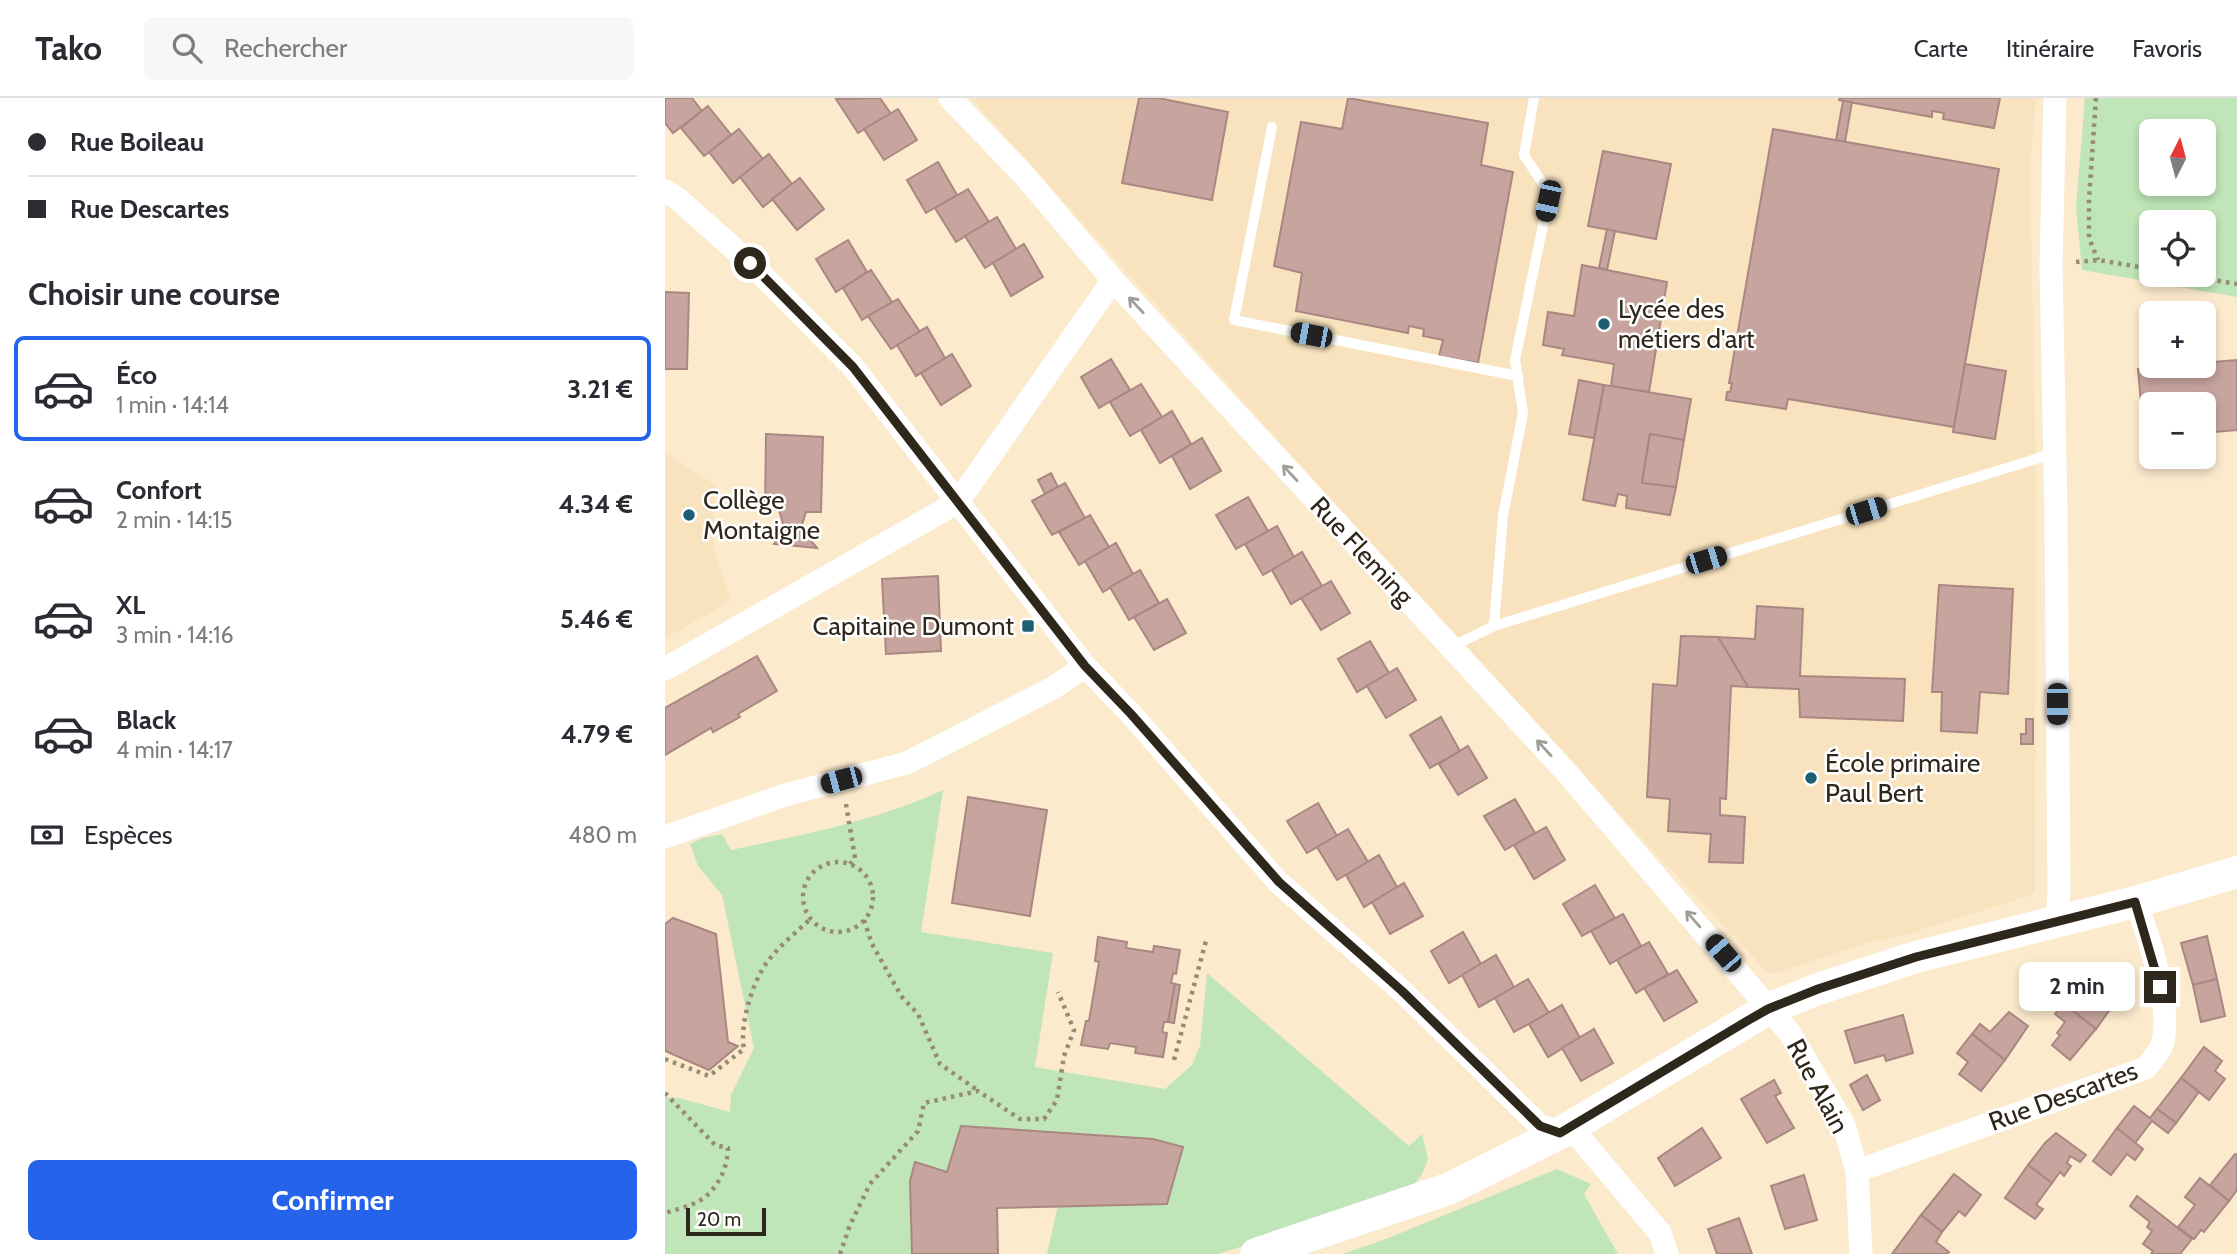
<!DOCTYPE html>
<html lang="fr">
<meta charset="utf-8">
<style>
body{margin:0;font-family:Cabin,sans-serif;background:#f7f7f7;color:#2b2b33;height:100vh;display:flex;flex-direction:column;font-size:26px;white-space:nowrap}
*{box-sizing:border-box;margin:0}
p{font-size:23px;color:#7c7c81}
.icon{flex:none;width:38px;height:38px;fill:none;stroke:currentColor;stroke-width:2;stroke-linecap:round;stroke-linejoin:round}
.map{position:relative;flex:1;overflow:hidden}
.side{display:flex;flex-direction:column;background:#fff;width:665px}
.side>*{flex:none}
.guide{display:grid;align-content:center;height:154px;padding:0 28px;background:#fff}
.needle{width:46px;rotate:6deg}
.tools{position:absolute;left:1474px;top:21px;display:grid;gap:14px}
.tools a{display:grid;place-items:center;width:77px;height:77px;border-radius:10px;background:#fff;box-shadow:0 4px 10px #0003;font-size:35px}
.scale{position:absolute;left:21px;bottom:18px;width:80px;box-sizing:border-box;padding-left:7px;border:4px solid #2e271c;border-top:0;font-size:19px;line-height:24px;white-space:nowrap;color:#2e271c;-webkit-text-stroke:5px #fff;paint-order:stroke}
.end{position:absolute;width:32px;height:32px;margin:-16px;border:9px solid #2e271c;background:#fff;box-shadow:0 0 0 4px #fff}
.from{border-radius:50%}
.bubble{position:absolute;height:49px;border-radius:10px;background:#fff;box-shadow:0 4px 10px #0003;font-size:23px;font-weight:700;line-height:49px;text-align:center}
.car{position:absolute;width:21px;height:42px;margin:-21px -10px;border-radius:9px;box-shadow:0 0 5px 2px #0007;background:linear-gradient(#222 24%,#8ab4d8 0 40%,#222 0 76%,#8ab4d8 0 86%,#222 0)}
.guide b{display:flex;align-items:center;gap:24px;height:66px;font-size:26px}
.guide b+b{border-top:2px solid #e1e1e2}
.guide i{width:18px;height:18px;background:#2b2b33}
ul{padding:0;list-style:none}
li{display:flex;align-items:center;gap:21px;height:105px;margin:0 14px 10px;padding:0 14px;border:4px solid transparent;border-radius:10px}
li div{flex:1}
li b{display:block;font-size:26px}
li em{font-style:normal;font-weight:700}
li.active{border-color:#2563eb}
li>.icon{width:63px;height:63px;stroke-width:1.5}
h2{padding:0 28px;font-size:32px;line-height:84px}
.pay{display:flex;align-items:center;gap:18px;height:77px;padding:0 28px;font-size:26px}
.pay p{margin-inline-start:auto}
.cta{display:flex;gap:14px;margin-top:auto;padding:14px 28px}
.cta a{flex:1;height:80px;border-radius:10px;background:#2563eb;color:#fff;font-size:28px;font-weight:700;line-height:80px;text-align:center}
header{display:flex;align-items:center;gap:42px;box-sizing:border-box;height:98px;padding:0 35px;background:#fff;border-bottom:2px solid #e1e1e2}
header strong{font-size:33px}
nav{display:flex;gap:38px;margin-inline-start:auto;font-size:24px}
.search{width:490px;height:63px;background:#f7f7f7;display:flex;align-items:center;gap:18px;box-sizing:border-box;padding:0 24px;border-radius:10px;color:#7c7c81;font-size:26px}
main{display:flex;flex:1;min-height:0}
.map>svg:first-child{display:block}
</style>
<header>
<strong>Tako</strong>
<div class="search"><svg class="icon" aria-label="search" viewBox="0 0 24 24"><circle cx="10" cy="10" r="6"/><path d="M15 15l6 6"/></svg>Rechercher</div>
<nav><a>Carte</a><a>Itinéraire</a><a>Favoris</a></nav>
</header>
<main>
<section class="side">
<div class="guide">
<b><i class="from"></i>Rue Boileau</b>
<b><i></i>Rue Descartes</b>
</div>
<h2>Choisir une course</h2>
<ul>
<li class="active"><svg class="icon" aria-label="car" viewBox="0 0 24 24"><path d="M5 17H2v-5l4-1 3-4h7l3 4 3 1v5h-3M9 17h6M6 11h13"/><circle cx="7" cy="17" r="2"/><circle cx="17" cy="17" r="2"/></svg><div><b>Éco</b><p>1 min · 14:14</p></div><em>3.21 €</em></li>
<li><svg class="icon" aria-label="car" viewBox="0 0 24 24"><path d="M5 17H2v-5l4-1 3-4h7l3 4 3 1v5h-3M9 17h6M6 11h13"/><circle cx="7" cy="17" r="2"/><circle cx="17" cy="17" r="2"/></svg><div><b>Confort</b><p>2 min · 14:15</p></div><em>4.34 €</em></li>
<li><svg class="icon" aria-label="car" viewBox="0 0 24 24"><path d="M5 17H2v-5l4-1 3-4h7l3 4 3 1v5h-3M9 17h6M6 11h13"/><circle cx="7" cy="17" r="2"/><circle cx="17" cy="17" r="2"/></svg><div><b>XL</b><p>3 min · 14:16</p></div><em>5.46 €</em></li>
<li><svg class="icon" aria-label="car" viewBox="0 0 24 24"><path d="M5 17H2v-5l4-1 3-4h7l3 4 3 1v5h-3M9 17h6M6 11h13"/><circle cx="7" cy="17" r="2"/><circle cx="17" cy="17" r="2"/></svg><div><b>Black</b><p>4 min · 14:17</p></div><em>4.79 €</em></li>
</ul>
<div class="pay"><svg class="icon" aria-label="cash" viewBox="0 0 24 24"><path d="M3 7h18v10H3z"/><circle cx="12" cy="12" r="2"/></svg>Espèces<p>480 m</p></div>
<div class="cta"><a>Confirmer</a></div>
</section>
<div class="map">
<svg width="1572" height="1156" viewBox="0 0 1572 1156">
<rect width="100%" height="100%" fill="#fceacd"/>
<!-- built -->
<g fill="#f8e3be">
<path d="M306 0H1371L1365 74 1371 379 1370 794 1364 798 1242 836 1202 845 1111 875H1103L815 567Z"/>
<path d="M0 354 50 387 48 448 66 503 0 540Z"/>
</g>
<!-- green -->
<g fill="#bfe5b8" fill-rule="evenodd">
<path d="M1420 0H1572V199L1417 172 1411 110ZM1486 33H1538V86H1486ZM1486 124H1538V177H1486Z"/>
<path d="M278 692 256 834 388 855 370 969 500 991 527 967 535 948 542 875 744 1048 757 1036 763 1061 757 1076 748 1088 709 1106 553 1156H382L393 1107 488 1041 296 1028 282 1074 251 1065 245 1083 247 1156H0V999L14 1000 65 1014 66 997 89 950 57 797 33 768 25 746 38 740 57 736 66 752C137 737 211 723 278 692Z"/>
<path d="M892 1071 926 1086 919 1096 953 1156H678L721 1141Z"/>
</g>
<!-- building -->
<g fill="#c7a49e" stroke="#aa8782" stroke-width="2">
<path d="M0 0H27L37 13 8 35 0 25Z"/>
<path d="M215 0 226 16 193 35 171 1Z"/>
<path d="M474 0H493L563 14 547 102 457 85Z"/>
<path d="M683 0 823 25 816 67 848 74 813 265 774 258 778 242 758 238 759 231 744 228 743 235 631 213 637 175 609 168 636 24 677 31Z"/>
<path d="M1175 0H1335L1329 30 1278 21 1279 15 1267 13V19L1178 3 1174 2Z"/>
<path d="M1178 3 1187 4 1180 44 1171 42Z"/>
<path d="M43 8 67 38 39 58 16 30Z"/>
<path d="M233 11 252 42 219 62 199 31Z"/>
<path d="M74 31 98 61 68 85 44 54Z"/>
<path d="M1108 31 1334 71 1289 329 1123 301 1121 311 1061 302 1062 294H1065L1067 285H1064Z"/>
<path d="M938 53 1006 66 991 141 923 128Z"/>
<path d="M104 56 127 86 98 109 75 79Z"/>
<path d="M273 64 292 97 261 115 242 82Z"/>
<path d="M135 80 159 111 132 132 107 101Z"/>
<path d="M303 91 324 124 291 144 270 110Z"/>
<path d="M332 119 351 151 320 170 300 138Z"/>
<path d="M942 131 950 133 942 172 934 170Z"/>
<path d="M183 142 202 174 171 194 151 161Z"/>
<path d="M359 146 378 179 346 198 328 165Z"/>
<path d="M917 167 1002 184 984 294 946 288 949 266 897 257 899 251 878 247 883 214 909 218Z"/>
<path d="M206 172 227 204 197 222 178 190Z"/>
<path d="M0 194 24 195 22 271H0Z"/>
<path d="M233 201 255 234 226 251 203 218Z"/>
<path d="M262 229 280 260 251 278 232 247Z"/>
<path d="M287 256 306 288 276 307 256 275Z"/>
<path d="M446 261 465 292 434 310 416 279Z"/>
<path d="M1572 262V332L1538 335V306H1486V340H1479L1473 271 1538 268V265Z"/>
<path d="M1300 266 1341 273 1330 341 1288 334Z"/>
<path d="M914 282 939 287 929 340 904 336Z"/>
<path d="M476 286 497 319 465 338 445 304Z"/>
<path d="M939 287 1026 301 1019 342 985 336 977 385 1011 389 1005 417 961 410 962 398 953 396 950 408 918 402Z"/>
<path d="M507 313 526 346 495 365 476 332Z"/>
<path d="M101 336 158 339 156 414H141L136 430 152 450 109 446 119 429 114 412H100Z"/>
<path d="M985 336 1019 342 1011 389 977 385Z"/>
<path d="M537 340 556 373 525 391 507 358Z"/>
<path d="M386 375 393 389 380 396 373 382Z"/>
<path d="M400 385 420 420 387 437 367 403Z"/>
<path d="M583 399 603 433 571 451 551 417Z"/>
<path d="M425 417 444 449 414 467 394 434Z"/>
<path d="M612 428 629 459 598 477 580 446Z"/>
<path d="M451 445 468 476 438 494 420 463Z"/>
<path d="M637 454 657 488 626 506 607 472Z"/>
<path d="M475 472 494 505 464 522 445 489Z"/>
<path d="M273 478 276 553 221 556 217 481Z"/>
<path d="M666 483 685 515 656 532 636 500Z"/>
<path d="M1274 487 1348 491 1343 596 1315 594 1312 635 1276 633 1277 594H1267Z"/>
<path d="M502 501 521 535 489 552 469 519Z"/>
<path d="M1092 508 1138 511 1135 578 1240 581 1238 623 1135 619 1134 591 1083 589 1053 539 1090 541Z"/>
<path d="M1016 538 1053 539 1083 589 1066 588 1061 701 1055 700V717L1080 719 1078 765 1044 764 1046 736 1003 733 1005 701 982 699 988 586 1012 588Z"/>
<path d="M705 543 724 575 692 594 673 561Z"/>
<path d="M92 558 112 593 73 616 75 619 48 634 46 630 0 657V610Z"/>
<path d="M732 570 751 602 721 620 702 588Z"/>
<path d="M776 619 795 653 765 670 745 637Z"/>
<path d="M1361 621H1368V646H1356V636H1361Z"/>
<path d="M803 648 822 680 793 697 774 666Z"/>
<path d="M303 699 382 712 365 818 287 805Z"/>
<path d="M850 701 870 735 840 752 819 718Z"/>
<path d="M653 705 672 738 642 755 622 723Z"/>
<path d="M881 729 900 762 869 781 849 747Z"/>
<path d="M683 731 703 764 672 782 652 749Z"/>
<path d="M714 757 732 789 699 809 681 777Z"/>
<path d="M739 785 758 818 725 836 707 804Z"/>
<path d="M930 787 950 820 917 838 898 806Z"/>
<path d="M958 816 976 848 945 866 926 833Z"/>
<path d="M8 820 51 836 63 944 73 948 44 972 0 953V826Z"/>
<path d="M798 834 816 866 784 885 766 853Z"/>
<path d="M1542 838 1552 881 1528 887 1516 845Z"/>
<path d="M433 839 462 844 461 850 488 854 489 848 515 852 511 876 508 875 506 885 510 886 503 924H499L497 934 502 935 498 959 470 955 471 949 445 945 443 951 416 947 421 923H424L434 864 430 863Z"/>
<path d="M984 844 1003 876 971 895 952 862Z"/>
<path d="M831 857 849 889 814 909 797 877Z"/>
<path d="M1012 872 1032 904 999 923 979 890Z"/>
<path d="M863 881 884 915 849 934 830 900Z"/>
<path d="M1552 881 1560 918 1536 924 1528 887Z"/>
<path d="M1434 883 1454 899 1431 931 1398 905 1411 891 1417 889 1423 894Z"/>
<path d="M510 886 515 887 509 925 503 924Z"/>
<path d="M1398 905 1431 931 1405 962 1387 947 1395 937 1392 935 1400 924 1390 916Z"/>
<path d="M897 907 915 940 883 959 864 926Z"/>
<path d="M1344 914 1363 928 1340 962 1307 936 1315 926 1325 934Z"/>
<path d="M1238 917 1248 955 1221 963 1219 957 1190 965 1180 933Z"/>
<path d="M929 931 948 965 916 983 897 950Z"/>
<path d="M1307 936 1340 962 1316 993 1294 976 1303 964 1292 955Z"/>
<path d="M1539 949 1557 963 1550 973 1560 981 1544 1002 1516 980Z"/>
<path d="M1202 977 1215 1002 1198 1012 1185 987Z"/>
<path d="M1516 980 1534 994 1511 1025 1492 1011Z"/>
<path d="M1109 982 1116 995 1110 998 1129 1030 1102 1045 1076 1001Z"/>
<path d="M1469 1008 1485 1020 1492 1011 1511 1025 1503 1035 1487 1023 1470 1045 1452 1030Z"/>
<path d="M296 1028 488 1041 518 1049 502 1106 332 1110 333 1156H247L245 1083 250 1064 282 1074Z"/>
<path d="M1037 1030 1056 1060 1010 1088 993 1060Z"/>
<path d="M1452 1030 1478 1051 1470 1062 1462 1056 1446 1077 1428 1063Z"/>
<path d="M1391 1035 1421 1057 1415 1064 1405 1058 1402 1065 1406 1068 1399 1078 1395 1074 1387 1085 1363 1067 1380 1045Z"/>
<path d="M1570 1056 1572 1057V1092L1564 1103 1545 1087Z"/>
<path d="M1363 1067 1387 1085 1371 1107 1378 1111 1370 1121 1340 1100Z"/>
<path d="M1289 1076 1316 1097 1300 1118 1294 1113 1277 1134 1256 1117Z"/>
<path d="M1139 1077 1152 1122 1120 1131 1106 1088Z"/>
<path d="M1535 1080 1564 1103 1539 1134 1536 1132 1529 1141 1513 1129 1530 1107 1520 1099Z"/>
<path d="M1472 1098 1527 1141 1515 1156H1486L1488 1153 1478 1146 1487 1133 1482 1129 1485 1124 1465 1108Z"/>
<path d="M1256 1117 1277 1134 1271 1144 1284 1154 1282 1156H1227Z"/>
<path d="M1074 1120 1087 1156H1052L1043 1131Z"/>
</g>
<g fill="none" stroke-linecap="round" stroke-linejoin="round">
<!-- path -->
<g stroke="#978b77" stroke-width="4.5" stroke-dasharray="3.5 5" stroke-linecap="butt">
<path d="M1431 0 1424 101V140L1433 162"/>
<path d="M1411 164 1433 162 1486 171"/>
<path d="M1519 177 1572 186"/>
<path d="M181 706 190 760 185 766"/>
<circle cx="173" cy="799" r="35"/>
<path d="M199 822 207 846 226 880 237 899 253 916 275 966 312 992"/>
<path d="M0 961 44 978 79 951C74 927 88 882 103 863 115 847 132 834 146 820"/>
<path d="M509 962 542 839"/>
<path d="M0 995 50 1047 63 1050C63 1070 51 1095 32 1104 22 1109 10 1112 0 1115"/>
<path d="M175 1156 185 1127 205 1086 253 1033 259 1005 313 993 355 1021H379L392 1002 399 958 409 932 393 894"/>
</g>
<!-- lane -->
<g stroke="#fff" stroke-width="10">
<path d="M607 29 569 222 853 278"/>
<path d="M829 528 838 418 858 315 850 262 883 103 878 86 859 57 869 0"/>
<path d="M786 549 829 528 1390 355"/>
</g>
<!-- street -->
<g stroke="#fff" stroke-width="23">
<path d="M285 0 358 76 448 182 902 675 1124 934 1179 1027 1192 1073 1196 1156"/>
<path d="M1390 0 1386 167 1391 415 1394 794 1393 809 1403 820"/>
<path d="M0 93 13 101 85 165 188 269 420 568 466 616 613 784 737 893 875 1028 914 1039 995 1135 1002 1156"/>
<path d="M0 571 293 404 448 182"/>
<path d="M0 739 120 697 242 665 388 590 420 568"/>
<path d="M1192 1073 1481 970C1486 963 1494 955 1497 947 1508 914 1484 836 1470 804"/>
</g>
<!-- secondary -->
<path stroke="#fff" stroke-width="32" d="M591 1156 783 1091 895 1035 1103 911 1153 891 1251 859 1470 804 1572 774"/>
</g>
<!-- one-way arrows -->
<defs><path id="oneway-shaft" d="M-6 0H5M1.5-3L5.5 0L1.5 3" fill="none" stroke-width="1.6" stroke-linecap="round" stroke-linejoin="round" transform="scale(1.75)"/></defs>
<g stroke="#a19e99">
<use href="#oneway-shaft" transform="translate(471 207) rotate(-133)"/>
<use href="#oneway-shaft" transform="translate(625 375) rotate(-133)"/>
<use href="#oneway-shaft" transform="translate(879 650) rotate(-133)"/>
<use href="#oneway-shaft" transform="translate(1028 821) rotate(-131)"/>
</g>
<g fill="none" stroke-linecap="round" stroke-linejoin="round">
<!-- route -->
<path stroke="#2e271c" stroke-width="9" d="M85 165 188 269 420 568 466 616 614 784 737 893 875 1028 895 1035 1082 923 1103 911 1153 891 1251 859 1470 804 1495 889"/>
</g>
<!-- markers -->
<g fill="#1d5e73" stroke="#fff" stroke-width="2.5">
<circle cx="939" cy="226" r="7"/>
<circle cx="24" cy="417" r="7"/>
<rect x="356" y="521" width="14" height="14" rx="3.5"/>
<circle cx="1146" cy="680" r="7"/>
</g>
<g text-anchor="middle" stroke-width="5" stroke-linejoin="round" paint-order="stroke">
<!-- poi labels -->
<g font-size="26" fill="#2e271c" stroke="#fff" text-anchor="start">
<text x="953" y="220">Lycée des<tspan x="953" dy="30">métiers d'art</tspan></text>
<text x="38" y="411">Collège<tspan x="38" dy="30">Montaigne</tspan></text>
<text x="349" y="537" text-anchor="end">Capitaine Dumont</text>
<text x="1160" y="674">École primaire<tspan x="1160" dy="30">Paul Bert</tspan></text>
</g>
<!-- street labels -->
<g font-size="26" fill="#2e271c" stroke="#fff">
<text transform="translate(697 453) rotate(47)" y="9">Rue Fleming</text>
<text transform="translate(1153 988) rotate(62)" y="9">Rue Alain</text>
<text transform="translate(1398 998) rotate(-20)" y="9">Rue Descartes</text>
</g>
</g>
</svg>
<div class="tools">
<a><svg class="needle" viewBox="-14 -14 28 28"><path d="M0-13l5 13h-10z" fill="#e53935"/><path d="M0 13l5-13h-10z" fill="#7c7c81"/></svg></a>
<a><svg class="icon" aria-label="locate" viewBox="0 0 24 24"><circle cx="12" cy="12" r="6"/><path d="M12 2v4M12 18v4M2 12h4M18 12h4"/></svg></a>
<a>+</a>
<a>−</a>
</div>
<div class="scale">20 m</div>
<i class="end from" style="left:85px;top:165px"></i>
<i class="end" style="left:1495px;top:889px"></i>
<div class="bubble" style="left:1354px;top:864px;width:116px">2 min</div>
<i class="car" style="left:883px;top:103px;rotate:192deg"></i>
<i class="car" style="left:646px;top:237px;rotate:281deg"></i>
<i class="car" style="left:1201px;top:413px;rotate:73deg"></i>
<i class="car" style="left:1041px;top:462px;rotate:73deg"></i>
<i class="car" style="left:1392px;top:606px;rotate:180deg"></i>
<i class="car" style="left:176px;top:682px;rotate:255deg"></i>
<i class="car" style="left:1058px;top:855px;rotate:319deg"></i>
</div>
</main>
